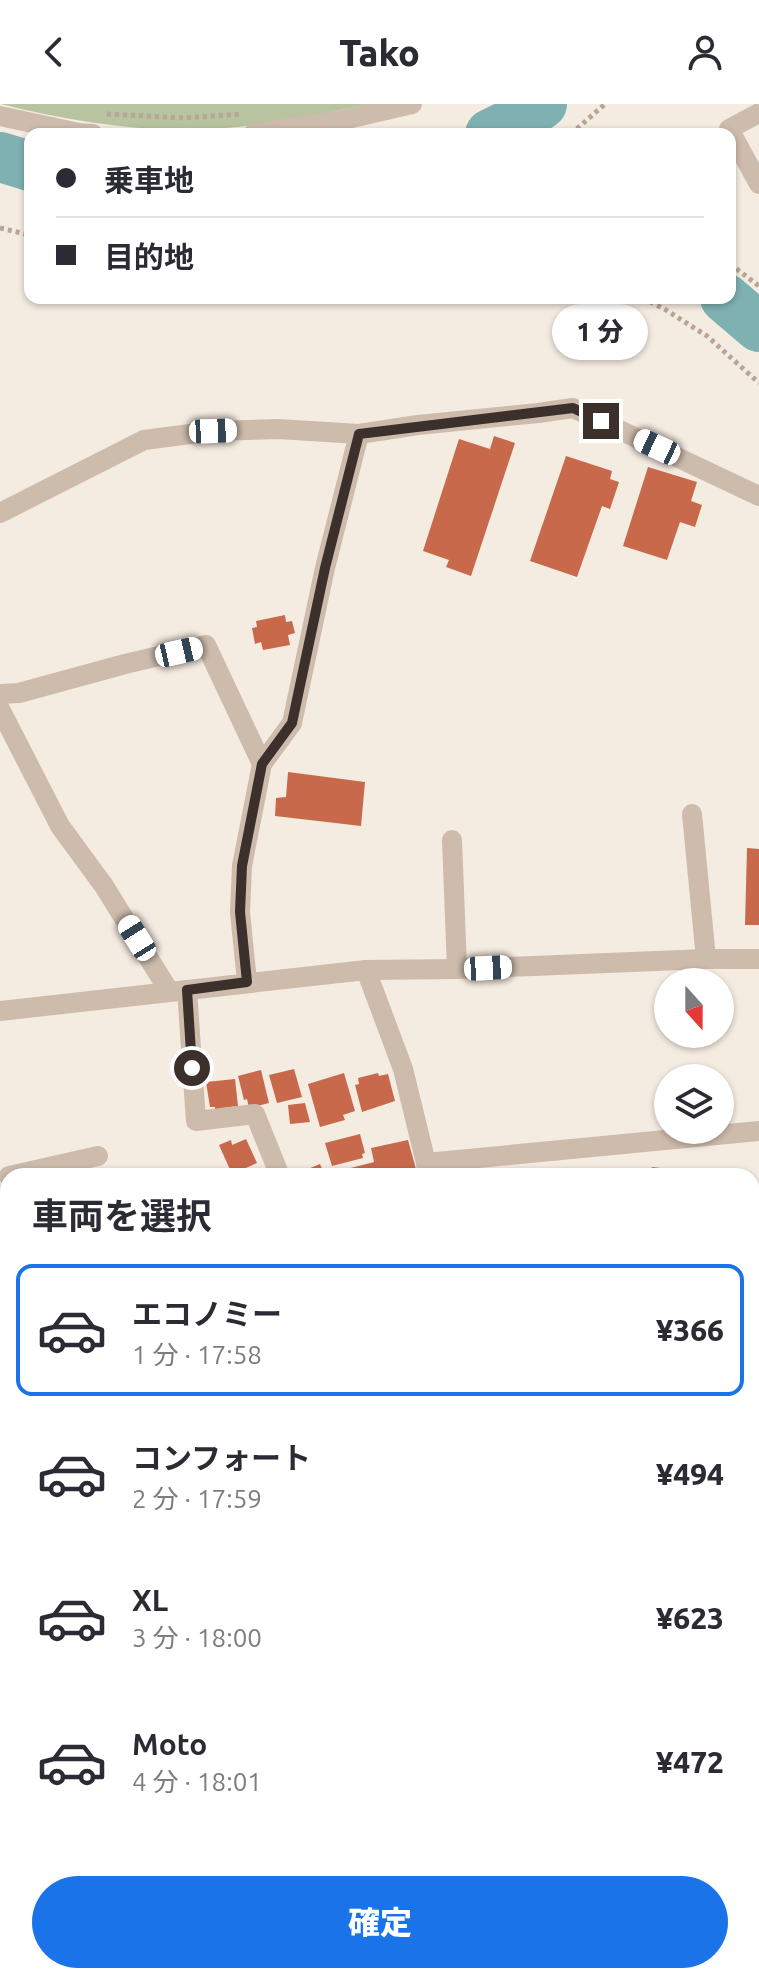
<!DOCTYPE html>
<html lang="ja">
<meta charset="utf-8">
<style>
body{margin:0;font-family:Ubuntu,"Noto Sans JP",sans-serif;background:#f2f2f3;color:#2b2b33;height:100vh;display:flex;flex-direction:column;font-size:30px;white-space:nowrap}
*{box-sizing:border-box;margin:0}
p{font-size:26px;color:#7c7c81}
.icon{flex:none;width:44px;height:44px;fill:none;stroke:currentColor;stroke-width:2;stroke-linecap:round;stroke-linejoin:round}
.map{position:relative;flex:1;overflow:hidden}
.drawer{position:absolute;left:0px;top:1064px;width:760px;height:816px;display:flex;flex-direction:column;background:#fff;border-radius:24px 24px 0 0;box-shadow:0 2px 6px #0004}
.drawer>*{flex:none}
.banner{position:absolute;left:24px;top:24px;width:712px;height:176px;border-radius:16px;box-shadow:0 2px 6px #0004;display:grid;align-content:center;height:176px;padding:0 32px;background:#fff}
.needle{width:52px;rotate:159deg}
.fabs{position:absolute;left:654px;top:864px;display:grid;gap:16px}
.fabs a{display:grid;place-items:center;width:80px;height:80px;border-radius:50%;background:#fff;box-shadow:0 2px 6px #0004;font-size:40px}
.end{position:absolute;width:36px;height:36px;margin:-18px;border:10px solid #3b302b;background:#fff;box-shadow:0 0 0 4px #fff}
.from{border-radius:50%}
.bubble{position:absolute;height:56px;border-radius:28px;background:#fff;box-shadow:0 2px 6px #0004;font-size:26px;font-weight:800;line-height:56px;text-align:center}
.car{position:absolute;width:24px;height:48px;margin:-24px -12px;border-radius:10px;box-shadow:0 0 6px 2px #0007;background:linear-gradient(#fff 24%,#345 0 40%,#fff 0 76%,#345 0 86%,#fff 0)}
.banner b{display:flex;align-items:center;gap:28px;height:76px;font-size:30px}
.banner b+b{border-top:2px solid #e1e1e2}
.banner i{width:20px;height:20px;background:#2b2b33}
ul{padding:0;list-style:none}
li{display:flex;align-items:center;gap:24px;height:132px;margin:0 16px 12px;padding:0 16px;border:4px solid transparent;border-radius:16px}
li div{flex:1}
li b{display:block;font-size:30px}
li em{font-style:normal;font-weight:800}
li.selected{border-color:#1a73e8}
li>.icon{width:72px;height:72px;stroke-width:1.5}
h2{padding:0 32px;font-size:36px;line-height:96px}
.cta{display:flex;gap:16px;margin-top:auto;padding:16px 32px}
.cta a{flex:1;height:92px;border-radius:48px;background:#1a73e8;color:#fff;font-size:32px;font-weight:800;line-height:92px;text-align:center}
header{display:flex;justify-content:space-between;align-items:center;height:104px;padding:0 32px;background:#fff;font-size:36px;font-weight:800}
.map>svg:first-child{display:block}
</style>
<header><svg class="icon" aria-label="back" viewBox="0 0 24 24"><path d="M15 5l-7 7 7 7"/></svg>Tako<svg class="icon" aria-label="person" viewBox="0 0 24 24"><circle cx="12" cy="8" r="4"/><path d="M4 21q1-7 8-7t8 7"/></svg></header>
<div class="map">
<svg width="759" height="1880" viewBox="0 0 759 1880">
<rect width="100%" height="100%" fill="#f4ebe1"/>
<!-- green -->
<g fill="#b8c4a0">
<path d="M1 0H370C308 13 245 26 182 26 121 25 60 15 1 0Z"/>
<path d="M55 1872H236L237 1880H56Z"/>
</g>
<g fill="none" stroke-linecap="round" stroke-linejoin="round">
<!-- river -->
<g stroke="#7fb0b2" stroke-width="50">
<path d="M490 30 521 15 542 0"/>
<path d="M0 53 30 62"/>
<path d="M725 194 759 223"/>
</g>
</g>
<!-- building -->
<g fill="#c8694b">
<path d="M494 332 515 339 471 472 446 463 449 456 423 447 459 335 490 345Z"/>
<path d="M566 352 612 367 610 375 619 378 610 405 602 402 577 473 530 457Z"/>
<path d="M648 363 697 378 691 397 702 401 695 423 680 418 667 456 623 442Z"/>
<path d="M285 511 286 518 292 517 295 529 288 531 290 541 263 546 261 538 255 540 252 524 257 523 256 517Z"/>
<path d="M288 668 365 678 361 722 275 712 276 694 286 693Z"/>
<path d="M747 744 759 745V821H745Z"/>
<path d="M294 965 302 993 277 999 269 971Z"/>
<path d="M261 966 269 999 249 1004 247 995 244 996 238 972Z"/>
<path d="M344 969 355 1007 343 1011 345 1016 320 1023 308 980Z"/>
<path d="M378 969 379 972 388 970 395 997 362 1008 355 981 359 980 358 974Z"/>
<path d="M235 975 238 1002 223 1004V1007H215V1003H210L206 978Z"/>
<path d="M305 999 310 1018 290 1020 288 1001Z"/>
<path d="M360 1030 365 1049 362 1050 363 1054 332 1062 325 1039Z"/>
<path d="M246 1035 257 1059 232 1070 219 1041 231 1036 232 1041Z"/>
<path d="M408 1036 416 1065 401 1069 402 1072H344L343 1066 374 1058 371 1044Z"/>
<path d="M320 1060 325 1072H291Z"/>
<path d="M652 1063 695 1068V1072H651Z"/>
<path d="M573 1068 597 1069V1072H573Z"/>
<path d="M755 1366H759V1387L752 1386Z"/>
<path d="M752 1636 759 1638V1654L753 1675Z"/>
</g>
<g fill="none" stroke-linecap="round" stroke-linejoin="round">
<!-- path -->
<g stroke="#b9a596" stroke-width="5" stroke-dasharray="4 4" stroke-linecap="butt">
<path d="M107 10 184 14 241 10"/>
<path d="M571 30 605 0"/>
<path d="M0 124 30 131"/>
<path d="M730 160 759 182"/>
<path d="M643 194 666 206 707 232 759 279"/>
</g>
<!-- minor -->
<g stroke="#cdbbac" stroke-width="20">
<path d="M759 9 729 25 759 80"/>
<path d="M0 12 79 29 93 30"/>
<path d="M253 30 343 16 412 0"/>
<path d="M0 409 144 336 213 327 278 325 359 330 418 321 538 309 573 304 759 392"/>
<path d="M0 590 19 589 125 560 206 541 262 660"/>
<path d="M0 605 60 722 104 782 169 887"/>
<path d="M692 710 706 855"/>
<path d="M452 736 457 865"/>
<path d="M366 866 403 965 426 1059 427 1072"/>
<path d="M247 878 240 808 242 762 262 660 292 619 325 464 359 330"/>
<path d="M187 886 196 1017 255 1010 280 1072"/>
<path d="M0 907 366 866 457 865 706 855H759"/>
<path d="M426 1059 759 1027"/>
<path d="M9 1072 98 1052"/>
<path d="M752 1120 759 1112"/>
<path d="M0 1293 8 1314"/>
<path d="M0 1333 8 1331"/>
<path d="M752 1617 759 1618"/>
<path d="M0 1623 8 1633"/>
<path d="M235 1872 246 1880"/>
<path d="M473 1880 478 1872"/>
</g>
<!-- major -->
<g stroke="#7d675c" stroke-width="20">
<path d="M0 1202 8 1206"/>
<path d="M752 1558 759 1561"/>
</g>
</g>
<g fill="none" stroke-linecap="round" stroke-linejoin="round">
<!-- route -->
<path stroke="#3b302b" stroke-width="10" d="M192 964 187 886 247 878 240 808 242 762 262 660 292 619 325 464 359 330 573 304 601 317"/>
</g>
</svg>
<div class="fabs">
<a><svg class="needle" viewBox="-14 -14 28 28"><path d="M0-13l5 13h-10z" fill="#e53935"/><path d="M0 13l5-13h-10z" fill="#7c7c81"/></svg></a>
<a><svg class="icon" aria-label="layers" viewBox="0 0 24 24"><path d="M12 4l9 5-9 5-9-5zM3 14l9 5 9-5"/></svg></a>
</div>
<i class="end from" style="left:192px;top:964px"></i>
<i class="end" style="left:601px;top:317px"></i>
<div class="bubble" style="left:552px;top:200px;width:96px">1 分</div>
<i class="car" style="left:213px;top:327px;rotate:88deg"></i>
<i class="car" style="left:657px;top:343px;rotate:295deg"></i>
<i class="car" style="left:179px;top:548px;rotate:77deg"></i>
<i class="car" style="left:137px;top:834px;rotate:328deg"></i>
<i class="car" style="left:488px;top:864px;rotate:87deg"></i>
<div class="banner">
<b><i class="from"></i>乗車地</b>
<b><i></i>目的地</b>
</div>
<section class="drawer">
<h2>車両を選択</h2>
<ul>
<li class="selected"><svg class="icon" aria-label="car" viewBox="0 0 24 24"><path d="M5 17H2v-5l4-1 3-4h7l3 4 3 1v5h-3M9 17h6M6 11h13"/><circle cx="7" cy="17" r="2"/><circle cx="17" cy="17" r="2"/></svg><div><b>エコノミー</b><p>1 分 · 17:58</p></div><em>¥366</em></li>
<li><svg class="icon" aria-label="car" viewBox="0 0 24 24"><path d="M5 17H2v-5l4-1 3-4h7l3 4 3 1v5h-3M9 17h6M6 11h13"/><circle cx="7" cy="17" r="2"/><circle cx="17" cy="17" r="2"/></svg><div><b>コンフォート</b><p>2 分 · 17:59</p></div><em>¥494</em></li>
<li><svg class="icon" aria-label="car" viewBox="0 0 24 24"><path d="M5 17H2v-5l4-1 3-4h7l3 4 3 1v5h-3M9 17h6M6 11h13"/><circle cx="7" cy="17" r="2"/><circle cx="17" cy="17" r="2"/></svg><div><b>XL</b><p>3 分 · 18:00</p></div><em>¥623</em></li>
<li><svg class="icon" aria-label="car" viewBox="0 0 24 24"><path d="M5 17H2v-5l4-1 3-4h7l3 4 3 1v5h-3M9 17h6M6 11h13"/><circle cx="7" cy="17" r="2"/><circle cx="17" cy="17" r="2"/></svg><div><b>Moto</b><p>4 分 · 18:01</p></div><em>¥472</em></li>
</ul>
<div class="cta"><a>確定</a></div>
</section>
</div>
